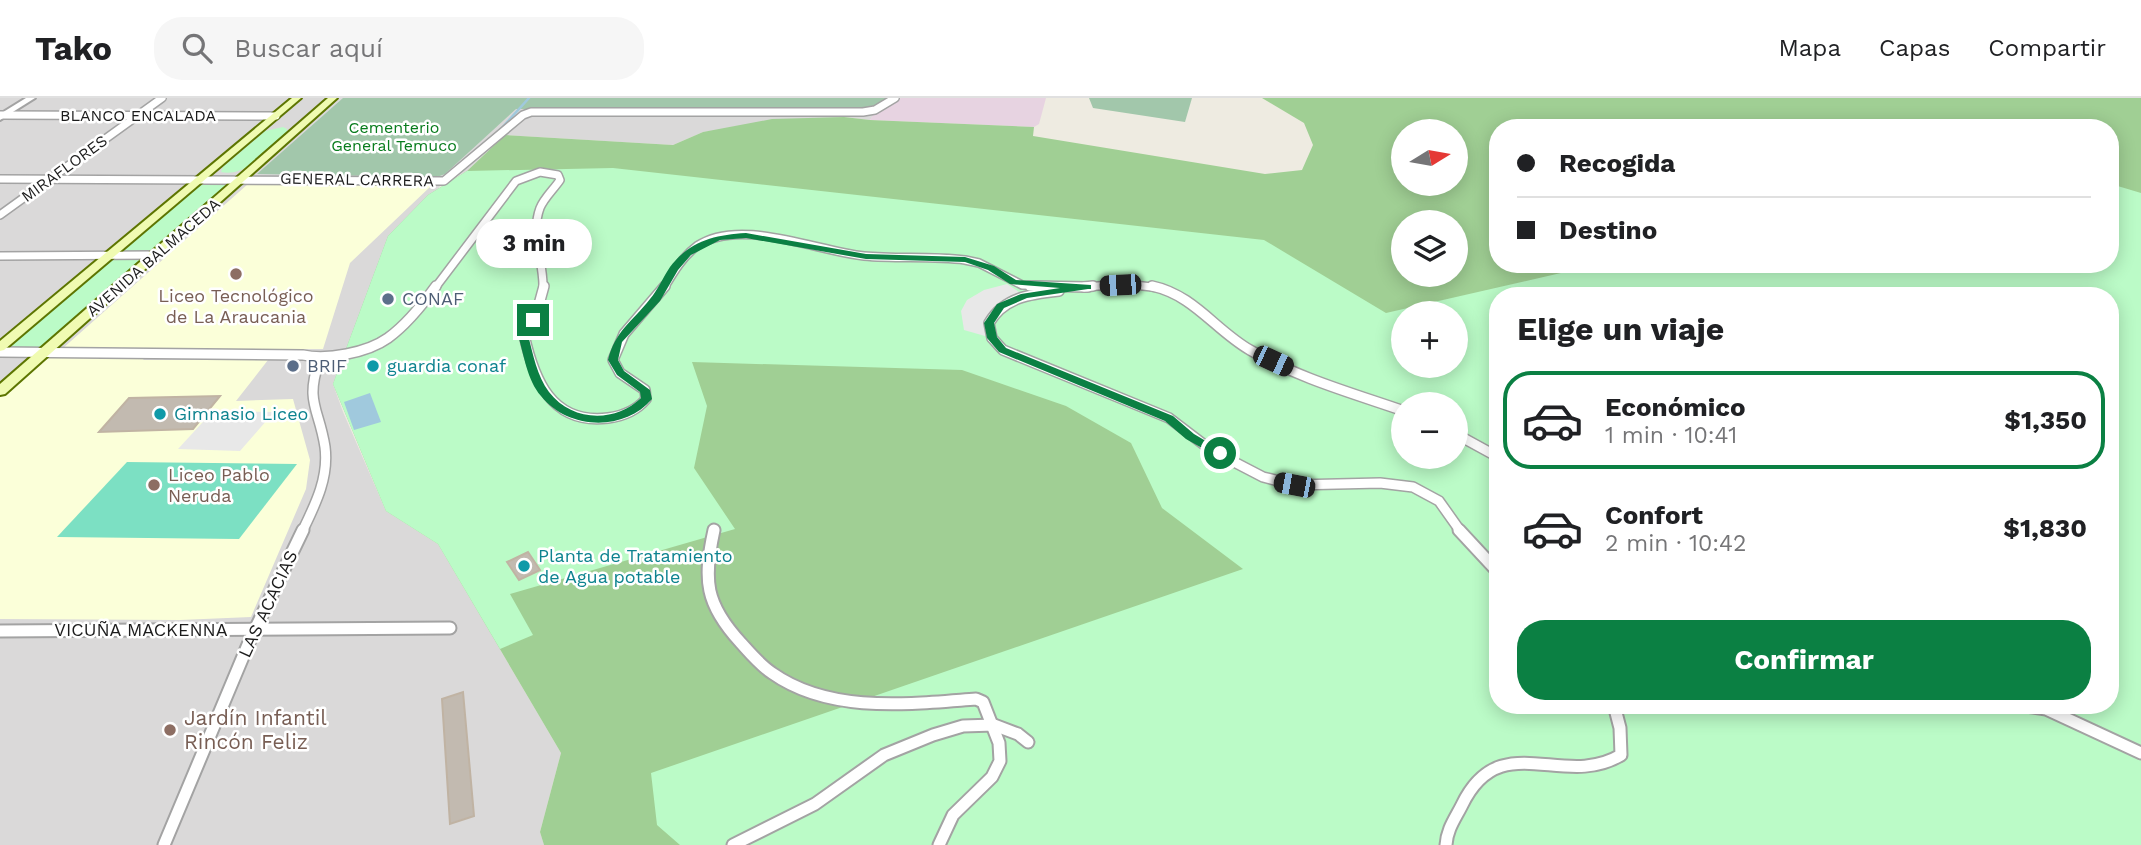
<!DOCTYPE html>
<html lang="es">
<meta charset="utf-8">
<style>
body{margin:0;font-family:"Work Sans",sans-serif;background:#f6f6f6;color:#202124;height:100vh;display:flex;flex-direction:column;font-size:26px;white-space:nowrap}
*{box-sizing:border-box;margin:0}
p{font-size:23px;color:#757577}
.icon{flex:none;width:38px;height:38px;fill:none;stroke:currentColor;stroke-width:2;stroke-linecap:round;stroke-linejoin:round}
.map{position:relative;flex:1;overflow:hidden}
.sheet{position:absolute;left:1489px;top:189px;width:630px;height:427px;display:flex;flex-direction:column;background:#fff;border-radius:28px;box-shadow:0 4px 18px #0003}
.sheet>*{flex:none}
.top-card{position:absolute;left:1489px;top:21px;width:630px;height:154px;border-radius:28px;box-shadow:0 4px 18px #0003;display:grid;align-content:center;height:154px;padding:0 28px;background:#fff}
.needle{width:46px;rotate:79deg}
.controls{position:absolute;left:1391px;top:21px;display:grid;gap:14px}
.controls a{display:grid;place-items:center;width:77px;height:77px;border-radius:50%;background:#fff;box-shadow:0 4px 18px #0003;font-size:35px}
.end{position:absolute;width:32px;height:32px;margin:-16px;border:9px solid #0b8043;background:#fff;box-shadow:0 0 0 4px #fff}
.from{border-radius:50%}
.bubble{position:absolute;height:49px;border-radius:24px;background:#fff;box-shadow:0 4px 18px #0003;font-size:23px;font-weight:700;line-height:49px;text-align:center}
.car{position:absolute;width:21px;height:42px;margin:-21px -10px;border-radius:9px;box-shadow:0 0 5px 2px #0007;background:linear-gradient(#222 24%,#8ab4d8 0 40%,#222 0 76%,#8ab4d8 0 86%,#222 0)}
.top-card b{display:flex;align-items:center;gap:24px;height:66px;font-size:26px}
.top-card b+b{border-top:2px solid #e0e0e0}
.top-card i{width:18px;height:18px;background:#202124}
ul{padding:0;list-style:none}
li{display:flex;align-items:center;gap:21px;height:98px;margin:0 14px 10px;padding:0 14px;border:4px solid transparent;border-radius:28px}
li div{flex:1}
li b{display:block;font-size:26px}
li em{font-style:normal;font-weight:700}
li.active{border-color:#0b8043}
li>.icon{width:63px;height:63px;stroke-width:1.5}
h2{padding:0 28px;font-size:32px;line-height:84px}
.primary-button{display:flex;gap:14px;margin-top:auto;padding:14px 28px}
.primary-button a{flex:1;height:80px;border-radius:28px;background:#0b8043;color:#fff;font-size:28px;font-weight:700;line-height:80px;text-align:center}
header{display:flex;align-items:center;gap:42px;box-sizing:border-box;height:98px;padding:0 35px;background:#fff;border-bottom:2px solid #e0e0e0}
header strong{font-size:33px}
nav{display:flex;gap:38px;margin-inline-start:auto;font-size:24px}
.search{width:490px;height:63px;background:#f6f6f6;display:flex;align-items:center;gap:18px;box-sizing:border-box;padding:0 24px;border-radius:28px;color:#757577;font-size:26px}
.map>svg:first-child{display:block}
</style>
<header>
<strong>Tako</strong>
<div class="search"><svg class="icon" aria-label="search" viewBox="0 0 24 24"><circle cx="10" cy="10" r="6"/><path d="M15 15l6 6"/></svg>Buscar aquí</div>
<nav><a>Mapa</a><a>Capas</a><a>Compartir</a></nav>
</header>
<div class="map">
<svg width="2141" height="747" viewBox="0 0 2141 747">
<rect width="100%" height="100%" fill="#eeebe1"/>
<!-- residential -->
<path fill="#dad9d9" d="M0 0H901L883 13 875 15 870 22 844 19 703 34 673 47 505 37 467 73 440 88 360 217 333 286 343 314 386 413 438 446 561 655 540 734 544 747H0Z"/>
<!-- industrial -->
<path fill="#e7d3e1" d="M901 0H1046L1039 26 1034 29 870 22 875 14 883 13Z"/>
<!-- education -->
<g fill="#fbffd9">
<path d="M248 86 431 88 350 165 323 251H62Z"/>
<path d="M47 256 147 257 143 262H268L236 303 293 301 310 362 306 391 251 519 180 522 0 521V299Z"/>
</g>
<!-- forest -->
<path fill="#a0cf94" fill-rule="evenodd" d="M1262 0H2141V747H544L540 734 561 655 438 446 386 413 333 286 388 138 428 97 467 73 505 37 673 47 703 34 772 21 844 19 870 22 1034 29 1033 38 1265 76 1302 72 1313 47 1304 25ZM1498 30H2110V166H1498ZM1404 33H1456V86H1404ZM1404 124H1456V177H1404ZM1498 198H2110V607H1498ZM1404 215H1456V268H1404ZM1404 306H1456V359H1404Z"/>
<!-- cemetery -->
<g fill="#a2c7ab">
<path d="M343 0H888L870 10 516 11 445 76 437 79 257 76Z"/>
<path d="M1089 0H1192L1185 24 1093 10Z"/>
</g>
<!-- park -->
<g fill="#bbfbc7" fill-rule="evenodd">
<path d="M283 29 287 31V34C270 49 246 80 221 74L223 69 265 33Z"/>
<path d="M613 70 1264 142 1386 215 1600 166H2110L2111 86 2141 95V747H680L657 727 651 675 1243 471 1162 410 1131 345 1066 308 962 272 692 264 707 308 694 370 735 431 510 496 533 537 500 551 438 446 386 413 333 286 388 138 428 97 467 73ZM1498 198H2110V607H1498ZM1404 215H1456V268H1404ZM1404 306H1456V359H1404Z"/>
<path d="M204 82H235L153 155H115Z"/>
<path d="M109 160H146L42 250 4 251Z"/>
</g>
<!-- pitch -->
<path fill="#7ce0c3" d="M127 364 297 366 239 441 57 439Z"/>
<!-- parking -->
<g fill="#e8e8e8">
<path d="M1007 186 1025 198 993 216 992 240 964 232 961 213 967 202 984 192Z"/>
<path d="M213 313 274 314 240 353 178 351Z"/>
</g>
<!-- water -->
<path fill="#a0c9dd" d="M370 295 381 324 354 332 344 304Z"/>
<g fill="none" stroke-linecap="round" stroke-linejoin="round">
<!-- stream -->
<path stroke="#a0c9dd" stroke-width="2.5" d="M500 32 529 0"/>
</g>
<!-- building -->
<g fill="#c2bab0" stroke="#c0b3a3" stroke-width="2">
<path d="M220 298 193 331 99 334 129 300Z"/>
<path d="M528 454 540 472 519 482 507 464Z"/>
<path d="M463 594 474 718 450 726 442 601Z"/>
</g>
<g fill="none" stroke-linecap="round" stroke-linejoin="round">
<defs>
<g id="minor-far2">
<path d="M0 17 276 18"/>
<path d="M0 81 444 83 523 17 531 14H863L875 12 895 0"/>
<path d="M0 117 162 0"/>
<path d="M0 158 155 157"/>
<path d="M1084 189 1126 186 1160 190"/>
<path d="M435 190 516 83 540 74 558 77 560 82C554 91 544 100 540 110 530 137 544 164 543 190"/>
<path d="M664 190C673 175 682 159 697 148 740 119 816 153 864 158 897 161 931 158 965 162L979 165 1022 187 1088 189"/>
</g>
<g id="minor-far1">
<path d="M544 188 538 210 524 237C534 281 551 327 608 320 623 318 636 313 646 301L645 292 620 275 613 262 624 236 665 188"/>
<path d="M1030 188 1088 189"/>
<path d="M1152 188C1194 197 1215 232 1250 252 1298 280 1352 295 1404 313"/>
<path d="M1084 189 1093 188"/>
<path d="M1059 193C1031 196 1004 199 989 225L992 240 1003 252 1169 320 1211 352 1263 379 1295 387 1380 385 1413 389 1439 403 1461 434"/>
<path d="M0 254 303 257C327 262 367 255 388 240 406 227 423 206 436 188"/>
<path d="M1456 336 1498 359"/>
<path d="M302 434C315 407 329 380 325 349 319 310 305 305 319 263L316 260"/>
</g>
<g id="minor">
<path d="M714 432C703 482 705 506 741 545 750 555 760 567 772 575 830 616 909 606 976 601L983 604 999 645 1000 663 992 679 953 717 939 747"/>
<path d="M1459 432 1498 474"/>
<path d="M0 533 450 530"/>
<path d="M2018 607 2046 611 2141 655"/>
<path d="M164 747 250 542 303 432"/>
<path d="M733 747 815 706 884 657 933 637 963 628 994 627 1018 636 1028 644"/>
<path d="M1446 747C1447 731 1455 721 1462 707 1500 628 1563 692 1621 657L1620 630 1614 607"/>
</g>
<path id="tertiary" d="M26 0H35L0 22V16Z"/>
<g id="secondary">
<path d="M292 0H301L4 252 0 253V243Z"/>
<path d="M328 0H337L5 296 0 297V286Z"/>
</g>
</defs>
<!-- minor-far2 casing -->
<use href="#minor-far2" stroke="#a3a3a3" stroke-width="10"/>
<!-- minor-far1 casing -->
<use href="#minor-far1" stroke="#a3a3a3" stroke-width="12"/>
<!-- minor casing -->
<use href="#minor" stroke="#a3a3a3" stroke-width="15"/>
<!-- tertiary casing -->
<use href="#tertiary" stroke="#a3a3a3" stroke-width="4"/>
<!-- secondary casing -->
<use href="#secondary" stroke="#5d7501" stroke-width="4"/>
<!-- minor-far2 -->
<use href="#minor-far2" stroke="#fff" stroke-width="7"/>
<!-- minor-far1 -->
<use href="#minor-far1" stroke="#fff" stroke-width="9"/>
<!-- minor -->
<use href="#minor" stroke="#fff" stroke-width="11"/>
<!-- tertiary -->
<use href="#tertiary" fill="#fff" fill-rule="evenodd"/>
<!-- secondary -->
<use href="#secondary" fill="#f0fbb2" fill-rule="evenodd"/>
</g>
<!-- route -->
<path fill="#0b8043" d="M746 135 866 156 965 159 994 168 1016 182 1091 187V191H1088L1027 200 1004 210 994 225 997 239 1006 250 1173 318 1194 336 1226 355 1216 358 1186 341 1165 323 999 254 987 240 984 225 997 206 1021 196 1060 190 1010 186 988 172 965 164 866 161 746 140 720 142 691 157 678 172 660 203 622 244 618 262 624 273 650 292 652 301C624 334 568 332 541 298 527 282 524 257 518 237L529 220 538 222 528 237C533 256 537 278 549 294 572 324 615 325 641 300L640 294 617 277 608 262C615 233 632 224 650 201 658 192 663 179 670 169 690 143 714 137 746 135Z"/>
<!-- markers -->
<g fill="#8d6e63" stroke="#fff" stroke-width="2.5">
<circle cx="236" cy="176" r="7"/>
<circle cx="154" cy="387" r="7"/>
<circle cx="170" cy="632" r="7"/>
</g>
<g fill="#5c6f8a" stroke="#fff" stroke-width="2.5">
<circle cx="388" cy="201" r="7"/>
<circle cx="293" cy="268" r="7"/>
</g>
<g fill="#0f9aa8" stroke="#fff" stroke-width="2.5">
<circle cx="373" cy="268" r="7"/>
<circle cx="160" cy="316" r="7"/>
<circle cx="524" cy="468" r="7"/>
</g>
<g text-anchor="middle" stroke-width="5" stroke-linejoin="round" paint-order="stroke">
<!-- far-street labels -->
<g font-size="16" fill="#1c1c1c" stroke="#fff">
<text x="138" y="23">BLANCO ENCALADA</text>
<text transform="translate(64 70) rotate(-36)" y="6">MIRAFLORES</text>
<text transform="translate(357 81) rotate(1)" y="6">GENERAL CARRERA</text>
<text transform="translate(153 159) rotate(-41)" y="6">AVENIDA BALMACEDA</text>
</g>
<!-- far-park labels -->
<g font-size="16" fill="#087c1d" stroke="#fff">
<text x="394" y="35">Cementerio<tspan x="394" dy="18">General Temuco</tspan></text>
</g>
<!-- education labels -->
<g font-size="18" fill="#785e54" stroke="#fff">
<text x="236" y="204">Liceo Tecnológico<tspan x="236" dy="21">de La Araucania</tspan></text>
<text x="168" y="383" text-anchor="start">Liceo Pablo<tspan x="168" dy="21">Neruda</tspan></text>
</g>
<!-- service labels -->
<g font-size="18" fill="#4e5e75" stroke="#fff" text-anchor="start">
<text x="402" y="207">CONAF</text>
<text x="307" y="274">BRIF</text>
</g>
<!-- culture labels -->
<g font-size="18" fill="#0d838f" stroke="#fff" text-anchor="start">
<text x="387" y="274">guardia conaf</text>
<text x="174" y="322">Gimnasio Liceo</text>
<text x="538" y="464">Planta de Tratamiento<tspan x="538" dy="21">de Agua potable</tspan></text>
</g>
<!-- street labels -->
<g font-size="18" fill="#1c1c1c" stroke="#fff">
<text transform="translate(268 506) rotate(-65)" y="6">LAS ACACIAS</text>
<text x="141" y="538">VICUÑA MACKENNA</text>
</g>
<!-- near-education labels -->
<g font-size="21" fill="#785e54" stroke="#fff" text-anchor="start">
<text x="184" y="627">Jardín Infantil<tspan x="184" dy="24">Rincón Feliz</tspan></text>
</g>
</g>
</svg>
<div class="controls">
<a><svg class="needle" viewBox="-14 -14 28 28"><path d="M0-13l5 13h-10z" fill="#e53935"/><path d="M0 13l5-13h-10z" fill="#757577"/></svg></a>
<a><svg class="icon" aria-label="layers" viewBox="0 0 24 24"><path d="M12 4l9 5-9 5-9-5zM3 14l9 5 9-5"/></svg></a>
<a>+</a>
<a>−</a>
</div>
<i class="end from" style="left:1220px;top:355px"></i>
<i class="end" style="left:533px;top:222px"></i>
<div class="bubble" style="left:476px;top:121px;width:116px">3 min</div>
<i class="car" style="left:1120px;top:187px;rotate:267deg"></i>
<i class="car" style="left:1273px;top:263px;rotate:115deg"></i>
<i class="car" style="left:1294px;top:387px;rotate:281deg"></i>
<div class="top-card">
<b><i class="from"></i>Recogida</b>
<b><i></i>Destino</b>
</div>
<section class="sheet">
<h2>Elige un viaje</h2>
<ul>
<li class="active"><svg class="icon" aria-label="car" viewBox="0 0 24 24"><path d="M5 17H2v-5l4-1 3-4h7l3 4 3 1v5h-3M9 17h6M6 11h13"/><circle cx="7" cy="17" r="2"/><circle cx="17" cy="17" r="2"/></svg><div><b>Económico</b><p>1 min · 10:41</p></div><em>$1,350</em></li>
<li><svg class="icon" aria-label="car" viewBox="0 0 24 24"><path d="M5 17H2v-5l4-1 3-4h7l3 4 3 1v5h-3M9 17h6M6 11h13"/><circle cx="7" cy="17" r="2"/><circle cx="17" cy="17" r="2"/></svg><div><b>Confort</b><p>2 min · 10:42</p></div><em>$1,830</em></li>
</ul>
<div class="primary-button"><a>Confirmar</a></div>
</section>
</div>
